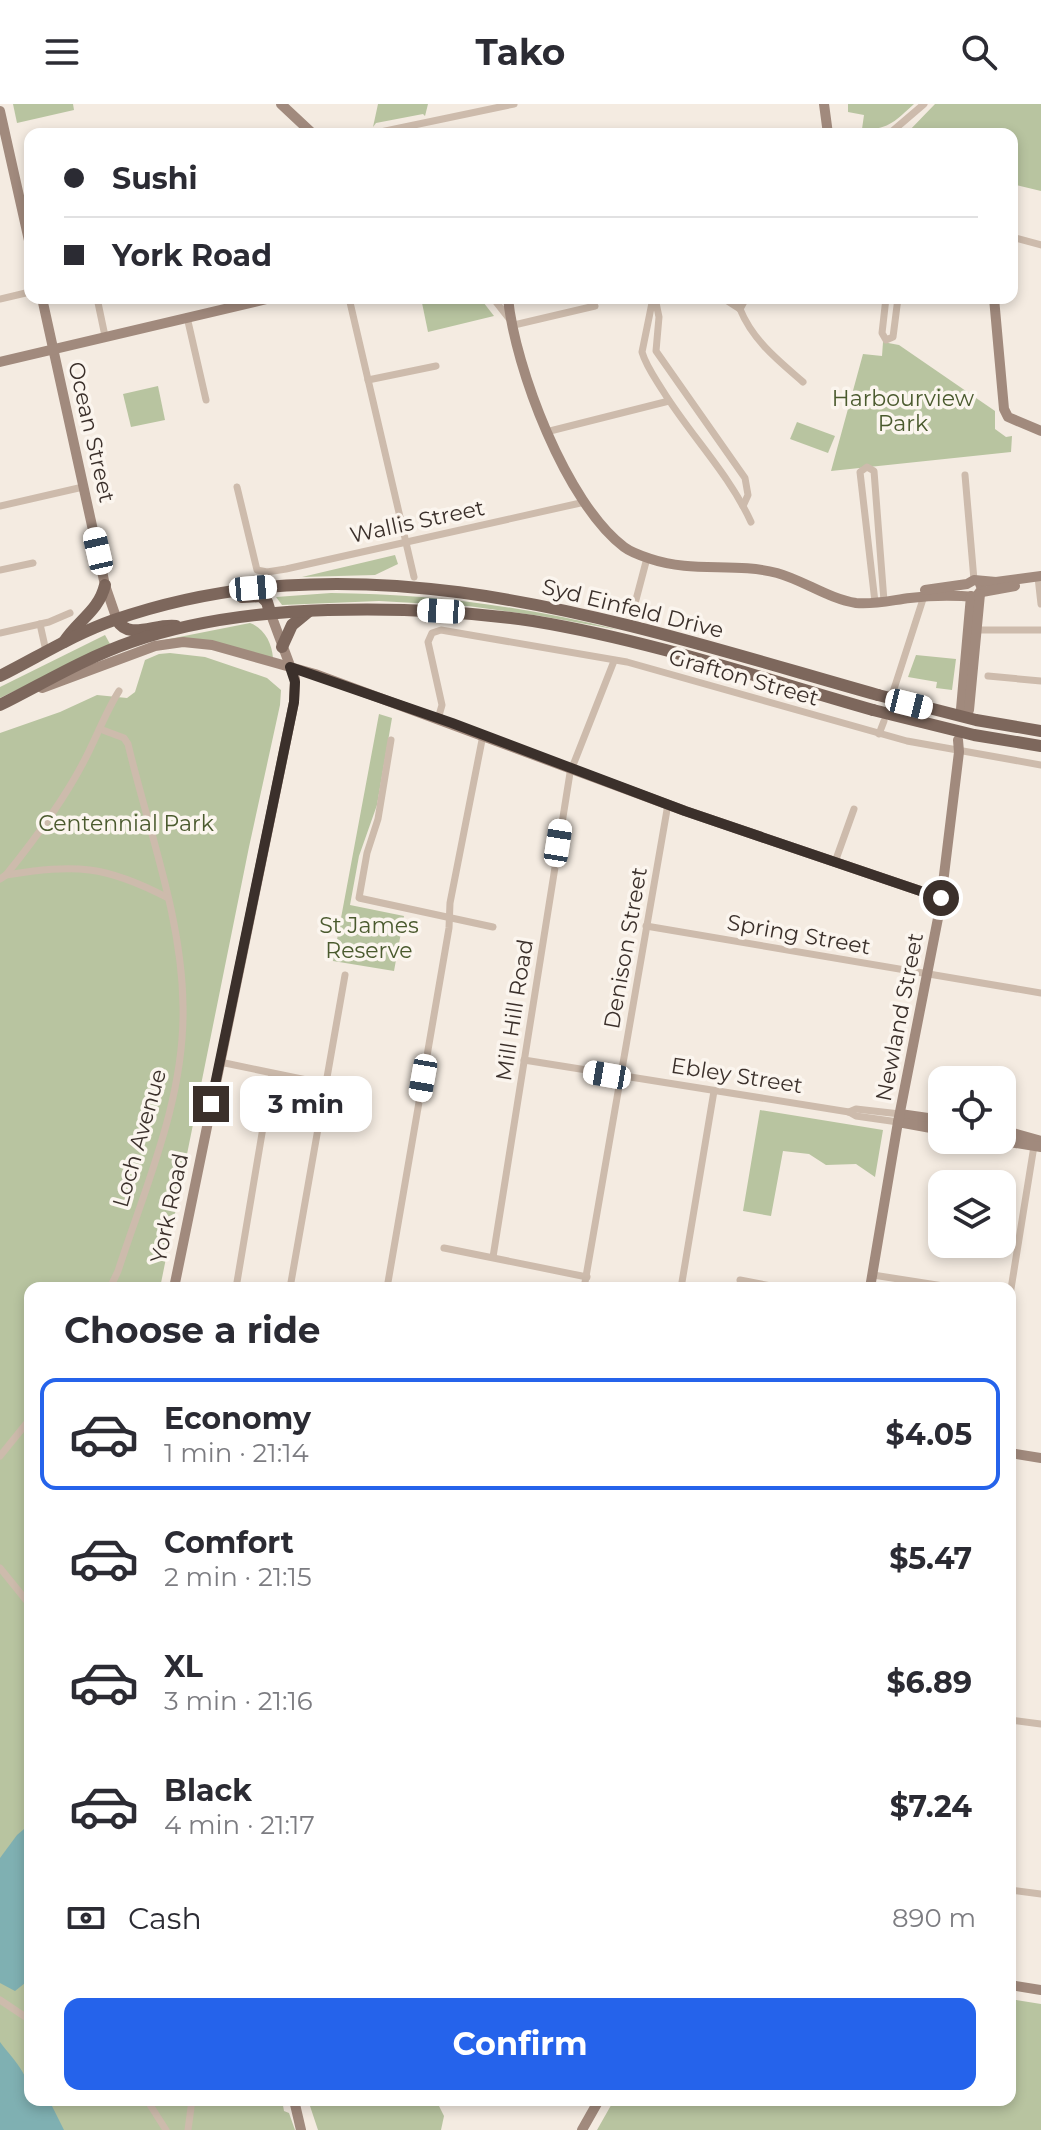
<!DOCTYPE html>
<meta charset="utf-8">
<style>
body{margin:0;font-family:Montserrat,sans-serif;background:#f2f2f3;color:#2b2b33;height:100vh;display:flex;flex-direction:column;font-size:30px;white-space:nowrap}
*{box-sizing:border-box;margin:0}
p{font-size:26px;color:#7c7c81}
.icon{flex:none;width:44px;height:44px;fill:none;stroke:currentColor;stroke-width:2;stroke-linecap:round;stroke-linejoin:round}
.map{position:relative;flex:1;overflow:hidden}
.details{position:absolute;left:24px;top:1178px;width:992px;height:824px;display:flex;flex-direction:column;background:#fff;border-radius:16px;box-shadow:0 4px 12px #0003}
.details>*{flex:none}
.top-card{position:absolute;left:24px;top:24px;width:994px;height:176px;border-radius:16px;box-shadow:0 4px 12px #0003;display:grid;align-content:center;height:176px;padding:0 40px;background:#fff}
.fabs{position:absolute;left:928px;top:962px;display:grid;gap:16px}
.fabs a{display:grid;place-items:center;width:88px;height:88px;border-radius:16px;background:#fff;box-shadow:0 4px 12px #0003;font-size:40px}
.end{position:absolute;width:36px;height:36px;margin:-18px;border:10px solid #3b302b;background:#fff;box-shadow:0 0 0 4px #fff}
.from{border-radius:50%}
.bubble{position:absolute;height:56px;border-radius:16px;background:#fff;box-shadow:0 4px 12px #0003;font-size:26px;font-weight:700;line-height:56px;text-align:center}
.car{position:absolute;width:24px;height:48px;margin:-24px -12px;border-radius:10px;box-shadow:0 0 6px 2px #0007;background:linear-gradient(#fff 24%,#345 0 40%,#fff 0 76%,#345 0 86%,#fff 0)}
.top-card b{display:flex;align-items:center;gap:28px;height:76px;font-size:30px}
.top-card b+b{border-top:2px solid #e1e1e2}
.top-card i{width:20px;height:20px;background:#2b2b33}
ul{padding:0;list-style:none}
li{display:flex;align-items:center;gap:24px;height:112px;margin:0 16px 12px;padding:0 24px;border:4px solid transparent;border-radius:16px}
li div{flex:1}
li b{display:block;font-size:30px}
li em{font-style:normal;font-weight:700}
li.on{border-color:#2563eb}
li>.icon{width:72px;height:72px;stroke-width:1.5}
h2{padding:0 40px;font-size:36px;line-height:96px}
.pay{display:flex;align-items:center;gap:20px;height:88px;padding:0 40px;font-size:30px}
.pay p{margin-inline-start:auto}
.button{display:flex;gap:16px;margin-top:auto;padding:16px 40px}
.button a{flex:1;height:92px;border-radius:16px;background:#2563eb;color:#fff;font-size:32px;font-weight:700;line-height:92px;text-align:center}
header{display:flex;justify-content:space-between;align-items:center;height:104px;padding:0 40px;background:#fff;font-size:36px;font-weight:700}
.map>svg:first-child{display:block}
</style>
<header><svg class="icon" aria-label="menu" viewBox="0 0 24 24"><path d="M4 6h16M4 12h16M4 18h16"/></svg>Tako<svg class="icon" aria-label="search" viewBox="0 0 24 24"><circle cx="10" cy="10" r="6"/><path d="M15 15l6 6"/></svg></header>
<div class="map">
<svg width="1041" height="2026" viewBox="0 0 1041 2026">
<rect width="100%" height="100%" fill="#f4ebe1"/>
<!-- green -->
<g fill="#b8c4a0">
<path d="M13 0H73L74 6 17 19Z"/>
<path d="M378 0H428L425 12 423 10 376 19 373 23Z"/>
<path d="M848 0H914C895 17 889 26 862 25L864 11 848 8Z"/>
<path d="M935 0H1041V87L1012 80V30H906Z"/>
<path d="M421 194H480L494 212 428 228Z"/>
<path d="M883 238 899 241 995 307V325L1006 333 1012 332 1011 348 831 367 863 250 882 252Z"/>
<path d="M158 282 165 316 131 323 123 290Z"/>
<path d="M797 318 835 332 828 349 790 335Z"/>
<path d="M395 451 398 460 375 471 302 473Z"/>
<path d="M331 489C430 490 524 502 619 526L541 512 468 502 379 497 282 501 276 493Z"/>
<path d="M250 519C264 524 272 539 273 554L209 537 154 538Z"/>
<path d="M105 531 110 540 0 594V583Z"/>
<path d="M170 549 205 553 267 574 281 586 280 601 249 743 160 1184H30V1996H282L284 2007 289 2009 295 2026H0V629L60 608 97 591 127 594 135 588 145 556 159 550Z"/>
<path d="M916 551 956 555 952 586 936 584 937 578 908 573Z"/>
<path d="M379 610 392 614 377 701 359 752 350 801 404 812 394 867 333 857Z"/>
<path d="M760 1006 883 1026 875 1073 856 1060 826 1061 809 1050 783 1047 771 1112 743 1107Z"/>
<path d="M1010 1895 1041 1900V2026H597L614 1996H1010Z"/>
<path d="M308 1996H436L444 2012 441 2026H318Z"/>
</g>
<!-- water -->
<g fill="#7fb0b2">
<path d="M30 1720V1875L15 1887 0 1879V1754L17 1731Z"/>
<path d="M0 1938C15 1958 30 1970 30 1996H49L64 2026H0Z"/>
</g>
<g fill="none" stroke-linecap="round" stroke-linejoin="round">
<!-- street -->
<g stroke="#cdbbac" stroke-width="7">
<path d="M371 30 514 0"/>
<path d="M889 30 924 0"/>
<path d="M1012 133 1041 141"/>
<path d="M97 194 105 232"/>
<path d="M349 194 414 473"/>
<path d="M493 194 514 221 595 202"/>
<path d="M653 194 642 248C646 262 655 274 663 287 691 332 729 370 751 418"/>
<path d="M655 194 659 213 656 247 745 374 748 391 743 402"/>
<path d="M723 194 740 205"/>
<path d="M746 194 740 205C753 237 779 257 803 278"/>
<path d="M886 194 882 229 886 236 893 233 898 194"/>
<path d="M0 195 30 188"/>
<path d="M187 213 206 296"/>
<path d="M368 276 436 262"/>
<path d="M546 328 669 297"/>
<path d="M965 371 974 476"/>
<path d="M237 383 257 466 267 468 286 465 585 398"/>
<path d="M0 402 83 383"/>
<path d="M0 466 33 459"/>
<path d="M1038 473 1041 500"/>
<path d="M875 498 860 368 867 363 874 367 884 497"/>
<path d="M633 507 647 454"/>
<path d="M40 520 46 547"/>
<path d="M976 526H1041"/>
<path d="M0 529 49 518 70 509"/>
<path d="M988 572 1041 577"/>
<path d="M893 588 924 492"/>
<path d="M438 615 442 601 428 538 432 529 441 526 627 558 907 637 1041 661"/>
<path d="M100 625 124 634 128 640C148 725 182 813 183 902 185 994 146 1081 118 1167L110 1184"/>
<path d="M879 630 884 617"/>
<path d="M391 636 378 715 367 749 359 794 493 823"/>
<path d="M835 758 854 705"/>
<path d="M6 771C76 760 105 761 168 794"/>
<path d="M0 775 6 771C35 735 62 699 83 659 96 635 105 609 119 587"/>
<path d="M646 822 1041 889"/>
<path d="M524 956 849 1008 856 1012 898 1018"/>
<path d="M220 958 326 980"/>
<path d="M849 1008 856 1005 900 1010"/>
<path d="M444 1144 587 1173"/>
<path d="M493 1153 570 669 614 557"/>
<path d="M873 1171 956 1184"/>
<path d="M740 1176 782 1184"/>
<path d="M236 1184 272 970"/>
<path d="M290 1184 345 871"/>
<path d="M387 1184 449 824 450 799 483 631"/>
<path d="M584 1184 668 700"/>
<path d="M681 1184 714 987"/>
<path d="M1010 1191 1034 1042"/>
<path d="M0 1352 30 1315"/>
<path d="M0 1464 30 1501"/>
<path d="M1010 1616 1041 1620"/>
<path d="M1010 1786 1041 1790"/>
<path d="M0 1896 30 1916"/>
<path d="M147 1996 166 2026"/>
<path d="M188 2026 192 1996"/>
</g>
<!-- secondary -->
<g stroke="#a18a7d" stroke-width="10">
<path d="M281 0 313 30"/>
<path d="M824 0 828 30"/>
<path d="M0 7 30 141"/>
<path d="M42 194 105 481 117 516"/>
<path d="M508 194C515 264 566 399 624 443 632 449 642 452 651 455 692 469 735 458 777 469 803 476 829 495 856 499 873 501 893 496 910 494 933 491 954 491 976 493L982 485 979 477"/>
<path d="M994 194 1004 305 1008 313 1041 327"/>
<path d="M0 258 271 194"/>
<path d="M925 486 967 480 974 476 996 478 1041 472"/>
<path d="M982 488 1015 482"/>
<path d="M42 584 155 542 183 538 212 541 315 570 685 707 941 794"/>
<path d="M961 605 971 492"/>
<path d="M969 606 980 490"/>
<path d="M900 1010 942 1016"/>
<path d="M898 1018 942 1026"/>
<path d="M1002 1026 1041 1037"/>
<path d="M997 1036 1041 1043"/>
<path d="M174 1184 294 598 295 575 270 508"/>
<path d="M870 1184 898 1018 940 804 959 648 958 636"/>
<path d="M1010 1349 1041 1354"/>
<path d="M1010 1881 1041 1886"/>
<path d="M294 1996 301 2026"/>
<path d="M582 2026 599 1996"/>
</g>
<!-- primary -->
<g stroke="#7d675c" stroke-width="12">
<path d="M242 493 261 492 267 498 270 508"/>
<path d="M117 516C129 537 155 519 176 522"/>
<path d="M64 538C77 517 99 507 105 481"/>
<path d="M282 543 292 521 309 507"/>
<path d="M0 572C38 553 74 530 114 516 369 427 632 522 878 591"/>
<path d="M0 601C44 579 85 554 131 538 195 516 260 508 328 506 397 504 465 507 533 517 648 536 761 574 873 606"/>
</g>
<!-- primary-bridge -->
<g stroke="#7d675c" stroke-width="12">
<path d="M878 591 976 616 1041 627"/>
<path d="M873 606 974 631 1041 642"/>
</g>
</g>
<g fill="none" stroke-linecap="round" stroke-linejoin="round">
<!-- route -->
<path stroke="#3b302b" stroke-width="10" d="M211 1000 294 598 295 578 290 563 452 619 685 707 941 794"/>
</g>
<g text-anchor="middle" stroke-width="7" stroke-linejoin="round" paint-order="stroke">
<!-- park labels -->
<g font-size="22" fill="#4a5a2e" stroke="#fbf5ee">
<text x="903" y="302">Harbourview<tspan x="903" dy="25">Park</tspan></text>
<text x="126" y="727">Centennial Park</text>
<text x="369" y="829">St James<tspan x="369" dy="25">Reserve</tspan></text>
</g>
<!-- street labels -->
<g font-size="22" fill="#3b302b" stroke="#fbf5ee">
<text transform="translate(92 328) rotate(77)" y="8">Ocean Street</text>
<text transform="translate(417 417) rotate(-12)" y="8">Wallis Street</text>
<text transform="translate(633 504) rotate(14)" y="8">Syd Einfeld Drive</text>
<text transform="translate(744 573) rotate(16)" y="8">Grafton Street</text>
<text transform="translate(799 830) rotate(10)" y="8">Spring Street</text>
<text transform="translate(625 844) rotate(-80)" y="8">Denison Street</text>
<text transform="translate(514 906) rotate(-81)" y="8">Mill Hill Road</text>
<text transform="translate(899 913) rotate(-79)" y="8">Newland Street</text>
<text transform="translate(737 971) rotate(9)" y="8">Ebley Street</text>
<text transform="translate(139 1034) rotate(-74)" y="8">Loch Avenue</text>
<text transform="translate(169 1104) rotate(-78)" y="8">York Road</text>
</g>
</g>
</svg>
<div class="fabs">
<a><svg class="icon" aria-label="locate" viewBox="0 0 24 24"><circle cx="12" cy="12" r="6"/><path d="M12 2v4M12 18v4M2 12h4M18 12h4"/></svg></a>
<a><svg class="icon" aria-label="layers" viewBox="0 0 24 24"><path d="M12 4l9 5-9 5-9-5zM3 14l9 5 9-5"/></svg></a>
</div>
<i class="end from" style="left:941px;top:794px"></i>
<i class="end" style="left:211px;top:1000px"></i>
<div class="bubble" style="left:240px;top:972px;width:132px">3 min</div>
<i class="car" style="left:98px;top:447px;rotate:347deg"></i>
<i class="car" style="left:253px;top:484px;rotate:85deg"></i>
<i class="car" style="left:441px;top:507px;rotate:273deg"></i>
<i class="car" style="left:909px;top:600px;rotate:104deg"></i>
<i class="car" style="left:558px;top:739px;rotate:9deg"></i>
<i class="car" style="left:607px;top:971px;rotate:280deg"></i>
<i class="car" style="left:423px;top:974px;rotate:190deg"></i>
<div class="top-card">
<b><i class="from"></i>Sushi</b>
<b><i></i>York Road</b>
</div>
<section class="details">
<h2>Choose a ride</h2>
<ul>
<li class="on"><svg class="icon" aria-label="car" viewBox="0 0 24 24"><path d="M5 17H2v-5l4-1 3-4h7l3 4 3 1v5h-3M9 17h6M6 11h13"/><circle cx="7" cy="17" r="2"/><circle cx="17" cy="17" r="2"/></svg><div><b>Economy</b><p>1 min · 21:14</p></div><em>$4.05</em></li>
<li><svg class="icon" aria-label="car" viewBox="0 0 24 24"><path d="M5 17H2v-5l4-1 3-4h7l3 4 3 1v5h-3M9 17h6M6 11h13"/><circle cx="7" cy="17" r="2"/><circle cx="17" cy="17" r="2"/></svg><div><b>Comfort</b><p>2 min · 21:15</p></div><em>$5.47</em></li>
<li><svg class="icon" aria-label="car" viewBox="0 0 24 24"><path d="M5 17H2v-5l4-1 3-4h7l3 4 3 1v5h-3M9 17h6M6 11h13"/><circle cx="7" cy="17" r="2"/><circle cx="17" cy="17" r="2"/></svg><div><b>XL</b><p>3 min · 21:16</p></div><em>$6.89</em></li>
<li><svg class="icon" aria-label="car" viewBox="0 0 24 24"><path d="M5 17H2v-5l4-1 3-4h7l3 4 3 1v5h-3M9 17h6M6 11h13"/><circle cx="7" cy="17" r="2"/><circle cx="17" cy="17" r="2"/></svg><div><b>Black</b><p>4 min · 21:17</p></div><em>$7.24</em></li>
</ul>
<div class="pay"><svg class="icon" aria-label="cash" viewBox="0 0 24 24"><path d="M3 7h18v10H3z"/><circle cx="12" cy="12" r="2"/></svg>Cash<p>890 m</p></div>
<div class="button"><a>Confirm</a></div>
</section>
</div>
